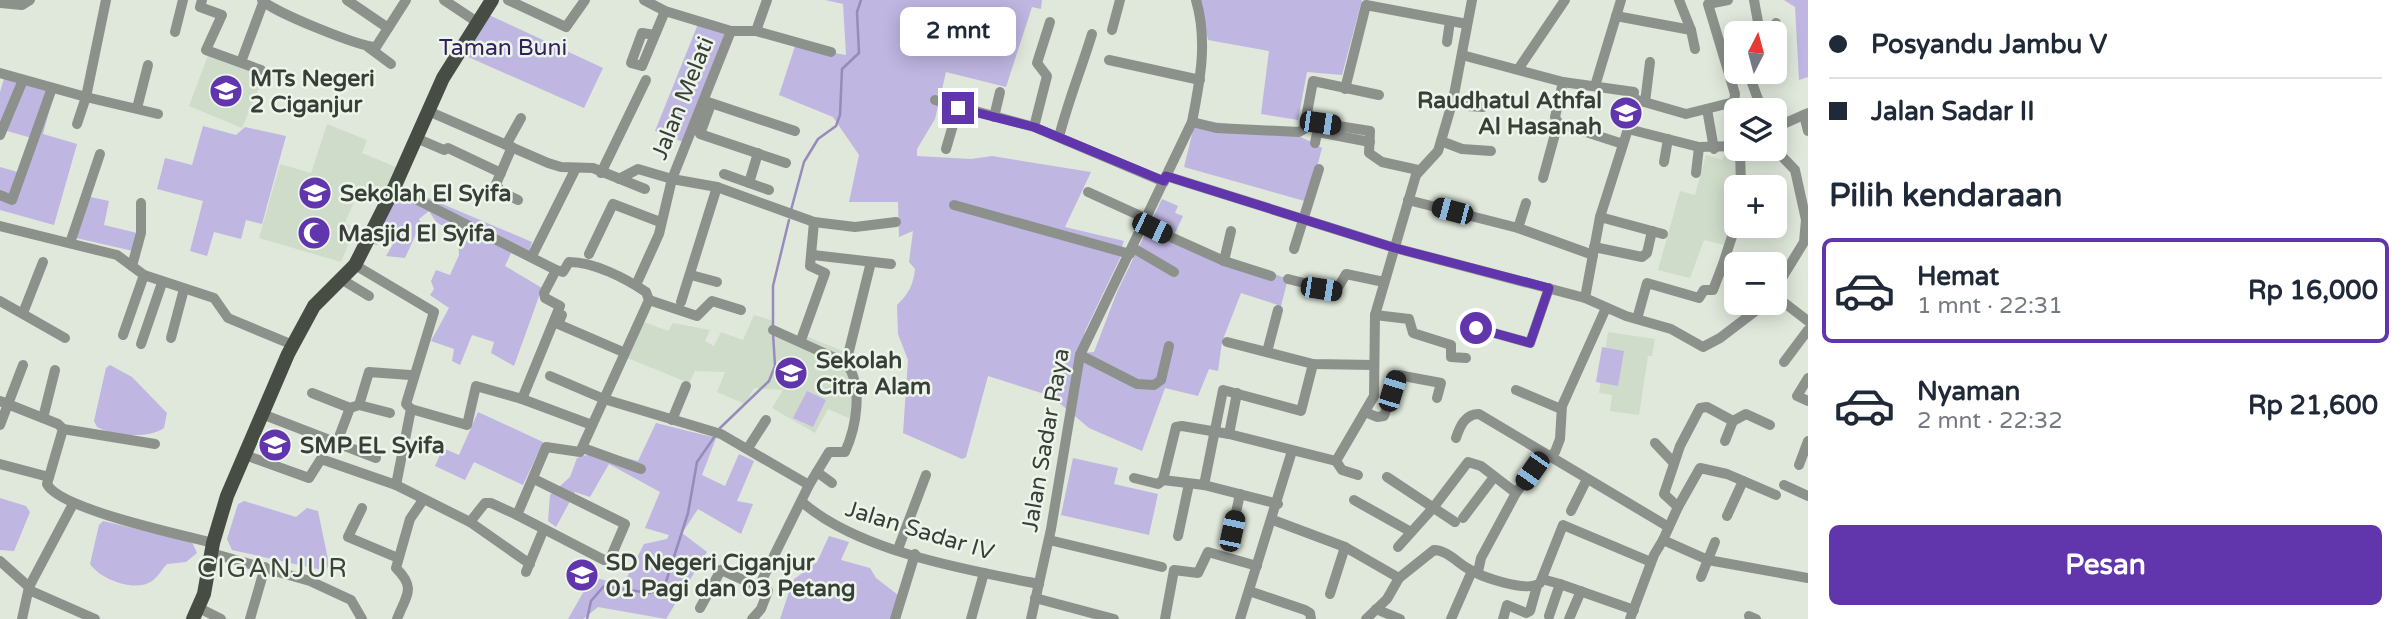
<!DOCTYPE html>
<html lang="id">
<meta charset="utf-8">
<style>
body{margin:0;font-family:"Varela Round",sans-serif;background:#f6f6f7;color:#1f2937;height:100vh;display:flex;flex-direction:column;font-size:26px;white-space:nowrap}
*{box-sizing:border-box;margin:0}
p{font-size:23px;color:#747a83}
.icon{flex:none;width:38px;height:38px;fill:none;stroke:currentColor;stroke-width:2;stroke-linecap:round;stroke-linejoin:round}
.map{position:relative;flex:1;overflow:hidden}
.drawer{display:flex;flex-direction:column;background:#fff;width:595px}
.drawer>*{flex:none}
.guide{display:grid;align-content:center;height:154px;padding:0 21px;background:#fff}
.needle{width:46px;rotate:6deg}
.fabs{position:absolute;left:1724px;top:21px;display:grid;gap:14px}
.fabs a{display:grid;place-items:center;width:63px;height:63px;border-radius:10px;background:#fff;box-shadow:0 4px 18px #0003;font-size:35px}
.end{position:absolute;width:32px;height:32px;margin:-16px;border:9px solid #6136ad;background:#fff;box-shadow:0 0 0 4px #fff}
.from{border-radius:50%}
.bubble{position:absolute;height:49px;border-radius:10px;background:#fff;box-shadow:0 4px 18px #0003;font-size:23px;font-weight:800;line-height:49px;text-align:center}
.car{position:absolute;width:21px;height:42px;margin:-21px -10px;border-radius:9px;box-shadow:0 0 5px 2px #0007;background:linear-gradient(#222 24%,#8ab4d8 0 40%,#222 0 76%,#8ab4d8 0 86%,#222 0)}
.guide b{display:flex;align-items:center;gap:24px;height:66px;font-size:26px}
.guide b+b{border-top:2px solid #e0e1e3}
.guide i{width:18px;height:18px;background:#1f2937}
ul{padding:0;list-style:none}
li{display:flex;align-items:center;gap:21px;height:105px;margin:0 14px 10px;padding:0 7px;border:4px solid transparent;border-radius:10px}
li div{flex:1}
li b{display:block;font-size:26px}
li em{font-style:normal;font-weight:800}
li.on{border-color:#6136ad}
li>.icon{width:63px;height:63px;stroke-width:1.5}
h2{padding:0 21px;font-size:32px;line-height:84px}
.cta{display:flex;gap:14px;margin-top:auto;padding:14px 21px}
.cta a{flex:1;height:80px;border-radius:10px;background:#6136ad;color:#fff;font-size:28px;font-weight:800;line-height:80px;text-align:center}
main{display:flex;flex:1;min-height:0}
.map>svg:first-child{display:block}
</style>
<main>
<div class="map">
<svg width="1808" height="619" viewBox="0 0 1808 619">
<rect width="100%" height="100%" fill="#dfe8db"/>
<!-- built -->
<g fill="#cfdcca">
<path d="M209 53 264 76 242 128 189 106Z"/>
<path d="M327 124 367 140 362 153 396 167 383 198 360 188 345 223 355 228 341 262 259 238 280 164 311 173Z"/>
<path d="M1725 154 1743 158 1736 187V220H1732L1724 245 1704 240 1690 278 1658 270 1680 191 1695 195 1706 155 1722 160Z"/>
<path d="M754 315 774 321 770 335 795 343 798 333 848 353 858 374 859 396 853 420 828 409 815 433 772 408 783 390 754 388 745 404 717 392 725 372 695 371 689 383 625 357 644 322 668 331 673 323 710 330 705 341 714 346 721 332 743 340Z"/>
<path d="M1608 332 1655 339 1652 356H1648L1639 415 1610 411 1612 395 1599 393Z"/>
</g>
<!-- green -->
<g fill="#bfb6e1">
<path d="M825 0H1042L1041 9 1032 7 1006 87 946 72 935 119 917 149V156L971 159 992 156 1091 172 1065 227 1124 241 1119 255 1121 256 1085 331 1080 353 1094 352 1117 292 1162 199 1178 206 1175 213 1183 216 1173 237 1288 279 1281 306 1241 293 1222 342 1218 371 1209 369 1198 396 1165 388 1142 451 1089 428 1051 396 988 376 966 457 962 459 903 433 908 360 898 334 897 305C909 293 913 286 915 269L909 262 913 231 899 237 898 202H849L859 155 833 117 779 95 795 46 846 55 843 4Z"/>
<path d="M1200 0H1362L1342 75 1307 72 1298 120 1261 114 1269 51 1208 40Z"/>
<path d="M1784 0H1808V77L1799 80 1795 7Z"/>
<path d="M489 15 603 68 584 108 466 56Z"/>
<path d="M698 24 729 36 686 143 655 131Z"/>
<path d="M6 72 56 86 43 134 77 144 54 225 0 210V167L25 174 35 139 0 129V92Z"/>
<path d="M1196 118C1246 131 1274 119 1322 148L1308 202 1184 167Z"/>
<path d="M203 126 236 135 245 127 286 136 262 224 246 220 241 239 214 232 207 256 190 251 203 201 157 189 165 158 192 165Z"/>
<path d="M400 186 532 242 526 259 511 253 505 266 542 288 514 366 491 353 494 342 472 335 460 365 452 361 454 349 431 341 449 308 430 295 434 289 431 281 436 270 450 275 459 255 458 235 436 222 429 211 419 219 421 223 405 258 386 256 393 244 380 238 377 245 371 243Z"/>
<path d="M86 196 109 201 104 225 137 233 133 251 76 238Z"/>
<path d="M1602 347 1624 351 1618 386 1596 382Z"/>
<path d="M110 365 132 377 167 413 164 428C148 439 113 436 97 427L94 421 106 368Z"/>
<path d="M807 391 826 400 813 427 793 418Z"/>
<path d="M478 412 543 442 523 485 474 462 465 480 435 466 443 448 459 455Z"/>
<path d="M656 423 716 438 702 475 725 486 739 454 754 461 737 501 753 504 741 534 698 509 682 533 707 552 666 619 598 607 583 619H568L592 577 623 585 644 544 667 539 669 535 645 528 660 492 609 464 590 497 575 492 556 527 548 521 550 495 570 477 577 458 600 451 638 461Z"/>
<path d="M1073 458 1118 468 1114 484 1158 494 1149 535 1061 515Z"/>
<path d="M0 498 26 506 30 512 14 551 0 550Z"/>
<path d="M244 501 296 517 307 508 318 511 329 564 326 571 232 550 227 539 238 504Z"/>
<path d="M103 521 192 542 197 553 186 562 167 564C162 569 158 577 152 581 135 593 100 579 90 564L99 525Z"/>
<path d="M829 536 849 542 841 560 870 568 876 578 898 595 893 619H780L793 580 817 562Z"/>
</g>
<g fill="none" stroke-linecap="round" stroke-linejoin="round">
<!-- stream -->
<g stroke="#968bbb" stroke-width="2.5">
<path d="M791 210 804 162 818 139 836 126 840 115 842 69 859 53 857 12 861 0"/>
<path d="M773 327V286L789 220"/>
<path d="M720 428 769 381 775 366 773 333"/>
<path d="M587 619 591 601 604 586 649 593 664 588 688 513 697 462 715 436"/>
</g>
<!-- minor -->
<g stroke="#8d918c" stroke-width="10">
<path d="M202 0 200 7 222 15 206 50 261 70"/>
<path d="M262 0C271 11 360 47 376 47L406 0"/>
<path d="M347 0 388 28"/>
<path d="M444 0 477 22"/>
<path d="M508 0 566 27 585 0"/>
<path d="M644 0 665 11 731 31H756L831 52"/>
<path d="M1679 0 1691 30"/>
<path d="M1754 0 1760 33"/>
<path d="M0 3 22 5 30 0"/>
<path d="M1616 16 1691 30 1695 49"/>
<path d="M1776 23 1779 48"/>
<path d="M1112 30 1120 0"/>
<path d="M756 31 767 0"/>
<path d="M175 32 183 0"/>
<path d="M655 35 642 33 631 63 642 66 665 11"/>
<path d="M1447 42 1450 21"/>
<path d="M368 47 391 64"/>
<path d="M1462 55 1563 82 1634 92 1628 129 1600 217 1585 298"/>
<path d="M1109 60 1200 80"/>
<path d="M241 62 263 3"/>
<path d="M1519 68 1565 0"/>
<path d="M1748 72 1762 110"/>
<path d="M0 73 86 97 106 0"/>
<path d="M1595 86 1621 0"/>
<path d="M1345 89 1366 5 1467 24"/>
<path d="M1634 99 1686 114 1734 102 1735 94 1708 4 1728 0"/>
<path d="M935 100 1034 127 1164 182"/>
<path d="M1453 100 1467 106 1483 107"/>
<path d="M708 102 795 131"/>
<path d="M1645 102 1650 62"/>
<path d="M711 104 700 134 786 163"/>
<path d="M137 108 148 65"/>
<path d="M1707 109 1714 149"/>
<path d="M428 111 548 163 561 167 593 168 645 189"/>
<path d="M1804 115 1808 131"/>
<path d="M994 117 1000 92"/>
<path d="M1192 122 1216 128 1299 132 1304 129 1313 81 1379 95"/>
<path d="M1558 123 1623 144"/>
<path d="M77 124 86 97 158 114"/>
<path d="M1034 127 1047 76 1037 63 1050 22"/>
<path d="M1774 128 1808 113"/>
<path d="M1628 129 1699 147 1736 146"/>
<path d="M1318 132 1370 142"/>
<path d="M0 135 23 80"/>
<path d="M1059 137C1068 101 1081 70 1092 34"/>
<path d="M416 138 444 150 448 148 501 173"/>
<path d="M1441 141 1462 149 1491 151"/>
<path d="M1315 143 1319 123 1370 131 1369 153 1382 162 1418 170"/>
<path d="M506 145 521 118"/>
<path d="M512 147 496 184 501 192 518 200"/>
<path d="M1774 148 1795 170 1806 220 1804 242 1774 291"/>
<path d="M946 149 958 108"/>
<path d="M1740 149 1741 187"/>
<path d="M1664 162 1668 139"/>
<path d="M601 173 646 80"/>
<path d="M1696 173 1699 147"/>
<path d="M724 174 769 190"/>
<path d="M1166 176 1395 248 1585 298 1626 316 1671 329 1703 347 1720 338 1766 303"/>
<path d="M1543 178 1558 123 1555 117 1563 82"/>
<path d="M619 179 638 169 672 179 717 187 814 222 855 227 896 222"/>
<path d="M749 183 758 153"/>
<path d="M394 188 556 270 563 272 569 262C594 262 625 278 646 292L649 300"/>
<path d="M1088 192 1147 219"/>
<path d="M0 195 12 200 52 88"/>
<path d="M1408 200 1518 228 1593 255"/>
<path d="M954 205 1130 254"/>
<path d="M1600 217 1663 234"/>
<path d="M1736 224 1723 264 1736 271"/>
<path d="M1144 225 1224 261 1271 276"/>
<path d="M0 226 117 255 144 275 214 298 228 318 293 345"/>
<path d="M1518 228 1526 203"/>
<path d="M70 243 100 154"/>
<path d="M1594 247 1642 257 1647 253 1652 231"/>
<path d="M1133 248 1174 272"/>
<path d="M1294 249 1319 169"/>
<path d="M589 254 613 204 660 222"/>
<path d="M813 255 891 264"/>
<path d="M532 256 576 168"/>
<path d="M1224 261 1231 231"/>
<path d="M355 265 434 312 406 404 411 409 396 485"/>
<path d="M132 266 141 233V203"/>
<path d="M691 275 717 282"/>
<path d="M341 279 369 296"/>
<path d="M1288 279 1336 291 1346 274 1384 282"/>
<path d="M636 285 659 234 672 179 731 31"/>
<path d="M1774 295 1808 321"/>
<path d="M649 300 697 316 712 301 741 310"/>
<path d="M0 301 65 338"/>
<path d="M681 302 717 187"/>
<path d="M23 313 43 262"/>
<path d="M562 315 558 324 623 352"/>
<path d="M1375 315 1409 319 1413 333 1451 345V357L1466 358"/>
<path d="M1637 319 1647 283 1699 298 1704 290H1713L1723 264"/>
<path d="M1476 328 1530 343 1549 288"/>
<path d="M773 330 846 363C864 386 856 428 845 452H829L809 485"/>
<path d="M123 335 144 275"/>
<path d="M171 338 184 289"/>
<path d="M801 340 825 273 810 266 814 222"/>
<path d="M1227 342 1313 364 1374 365"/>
<path d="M141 344 162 283"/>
<path d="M1267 352 1278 310"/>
<path d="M1080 355 1137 384 1154 385 1161 380 1169 346"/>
<path d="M1784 362 1808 330"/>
<path d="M846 363 871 262"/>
<path d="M550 376 604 399 721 434 809 485 759 586"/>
<path d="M1808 378 1797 396 1808 401"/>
<path d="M1516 390 1561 409"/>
<path d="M312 393 350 408"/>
<path d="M522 399 560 306 545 298 544 293 556 270"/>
<path d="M0 401 58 424 63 429 47 484C59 509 182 535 213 543"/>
<path d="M359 405 390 413"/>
<path d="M411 409 467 425 476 386 522 399 592 425"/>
<path d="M1365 412 1377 417 1384 416 1398 375 1441 383 1437 398"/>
<path d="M262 414 376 458"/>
<path d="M43 418 55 370"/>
<path d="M672 420 686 386"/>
<path d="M0 425 23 365"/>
<path d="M1770 425 1746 414 1733 421 1707 407 1700 408 1680 446 1664 494 1678 507 1663 540 1708 560 1808 578"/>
<path d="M63 429 155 444"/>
<path d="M1229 434 1237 393"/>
<path d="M1456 438C1460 426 1465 414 1479 414L1667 526"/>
<path d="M1725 441 1733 421"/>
<path d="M337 442 350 408 359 405 369 372 410 375"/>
<path d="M1655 443 1673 462"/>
<path d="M583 448 641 469"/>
<path d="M748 448 766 420"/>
<path d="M245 455 309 478 321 459 396 485 470 522 530 564"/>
<path d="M1336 461 1374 396 1375 315 1416 175 1438 151 1441 141 1453 100 1472 0"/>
<path d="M1336 461 1342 470 1358 475"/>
<path d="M0 464 49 477"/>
<path d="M1799 465 1808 441"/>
<path d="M817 472 832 483"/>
<path d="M1387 477 1455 522"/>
<path d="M1134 478 1158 484 1163 480 1204 485 1278 504"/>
<path d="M1163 480 1176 427 1182 426 1229 434 1336 461"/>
<path d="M1204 485 1223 390 1301 411 1313 364"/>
<path d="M1784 485 1808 496"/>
<path d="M1354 500 1411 532"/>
<path d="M802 502C858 551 966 570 1039 584"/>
<path d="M1678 507 1700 468 1727 474 1776 495"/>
<path d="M362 508 348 537 398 558"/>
<path d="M1571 511 1587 479"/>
<path d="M517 515 604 560 610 559 625 524 534 479"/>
<path d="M1727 516 1743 481"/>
<path d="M1463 518 1494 477"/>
<path d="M1273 520 1345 547 1399 578"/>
<path d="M470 522 485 503H491L517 515 546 447 580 452 649 300"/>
<path d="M1232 531 1240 494"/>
<path d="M1178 536 1189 484"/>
<path d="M1049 540 1162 567"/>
<path d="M1398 547 1433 508 1468 462 1481 466 1516 493"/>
<path d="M898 549 926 475"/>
<path d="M211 553 310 581 351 600 362 619"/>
<path d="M0 561 29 587 22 619"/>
<path d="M526 572 543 531"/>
<path d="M1478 572 1481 558 1516 493 1532 471 1555 452 1560 439 1562 406 1606 308"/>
<path d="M1701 577 1715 542"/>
<path d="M1542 579 1560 584 1549 616"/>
<path d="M1560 584 1634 610"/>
<path d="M29 587 73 504"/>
<path d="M29 590 95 619"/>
<path d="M1249 591 1305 610 1310 613 1311 619"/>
<path d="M1330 594 1345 547"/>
<path d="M1035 598 1114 619"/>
<path d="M199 608 221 619"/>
<path d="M700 608 721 570 768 591 761 609 752 619"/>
<path d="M1376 609 1400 619"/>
<path d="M1749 616 1756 619"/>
<path d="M250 619 265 567"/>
<path d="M397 619C407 594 416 588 396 568L410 519 423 500"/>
<path d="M895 619 915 554"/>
<path d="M971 619 984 573"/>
<path d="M1031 619 1051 529 1080 355 1192 122C1200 81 1208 41 1196 0"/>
<path d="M1165 619 1174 570 1198 573 1208 552 1257 566"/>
<path d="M1240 619 1292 451"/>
<path d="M1366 619 1387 599 1399 578 1434 550C1446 550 1457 562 1467 568 1481 577 1527 593 1540 583L1563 525 1651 562"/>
<path d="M1451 619 1472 571"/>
<path d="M1503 619 1507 605 1526 613 1530 611 1537 586"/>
<path d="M1569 619 1581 591"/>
<path d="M1630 619 1654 555 1663 540"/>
</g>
<!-- major -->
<path stroke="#474d45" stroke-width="14" d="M193 619 204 594 213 543 227 496 288 354 314 306 355 265 394 188 443 78 492 0"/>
</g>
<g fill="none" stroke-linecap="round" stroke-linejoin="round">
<!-- route -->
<path stroke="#6136ad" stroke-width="9" d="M958 108 1034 127 1164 181 1166 176 1395 248 1549 288 1530 343 1476 328"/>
</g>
<!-- icons -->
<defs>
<symbol id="school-disc" viewBox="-11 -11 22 22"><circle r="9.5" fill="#6136ad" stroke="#ecf5e9"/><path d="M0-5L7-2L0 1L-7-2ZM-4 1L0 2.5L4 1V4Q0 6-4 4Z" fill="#fff"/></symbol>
<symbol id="mosque-disc" viewBox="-11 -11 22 22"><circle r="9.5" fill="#6136ad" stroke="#ecf5e9"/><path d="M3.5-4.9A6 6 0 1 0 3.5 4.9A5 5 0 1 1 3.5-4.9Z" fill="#fff"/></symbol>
</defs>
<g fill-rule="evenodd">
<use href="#school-disc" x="207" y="72" width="38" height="38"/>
<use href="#school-disc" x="1607" y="94" width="38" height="38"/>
<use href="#school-disc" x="296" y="174" width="38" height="38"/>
<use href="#mosque-disc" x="295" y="214" width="38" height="38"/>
<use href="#school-disc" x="772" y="354" width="38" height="38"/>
<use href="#school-disc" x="256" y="426" width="38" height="38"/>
<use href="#school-disc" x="563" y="556" width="38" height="38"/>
</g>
<g text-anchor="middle" stroke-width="5" stroke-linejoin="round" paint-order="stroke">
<!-- park labels -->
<g font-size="23" fill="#33205b" stroke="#ecf5e9">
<text x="503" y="55">Taman Buni</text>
</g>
<!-- poi labels -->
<g font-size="23" font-weight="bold" fill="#3a3e39" stroke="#ecf5e9" text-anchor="start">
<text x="250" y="86">MTs Negeri<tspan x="250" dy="26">2 Ciganjur</tspan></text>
<text x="1602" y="108" text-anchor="end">Raudhatul Athfal<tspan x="1602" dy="26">Al Hasanah</tspan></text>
<text x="340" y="201">Sekolah El Syifa</text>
<text x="338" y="241">Masjid El Syifa</text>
<text x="816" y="368">Sekolah<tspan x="816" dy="26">Citra Alam</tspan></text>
<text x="300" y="453">SMP EL Syifa</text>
<text x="606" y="570">SD Negeri Ciganjur<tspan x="606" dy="26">01 Pagi dan 03 Petang</tspan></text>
</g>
<!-- street labels -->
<g font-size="23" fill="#3a3e39" stroke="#ecf5e9">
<text transform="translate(682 98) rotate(-68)" y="8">Jalan Melati</text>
<text transform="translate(1045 440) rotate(-80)" y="8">Jalan Sadar Raya</text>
<text transform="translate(920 530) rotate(17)" y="8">Jalan Sadar IV</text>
</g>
<!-- quarter labels -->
<g font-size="26" letter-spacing="2" fill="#3c4339" stroke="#ecf5e9">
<text x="273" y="577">CIGANJUR</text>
</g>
</g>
</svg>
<div class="fabs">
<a><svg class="needle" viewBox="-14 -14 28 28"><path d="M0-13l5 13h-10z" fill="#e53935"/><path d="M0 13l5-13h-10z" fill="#747a83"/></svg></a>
<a><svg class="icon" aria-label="layers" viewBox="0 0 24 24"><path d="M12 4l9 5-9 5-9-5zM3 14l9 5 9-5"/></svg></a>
<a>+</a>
<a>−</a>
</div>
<i class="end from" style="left:1476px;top:328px"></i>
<i class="end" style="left:958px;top:108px"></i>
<div class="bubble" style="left:900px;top:7px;width:116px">2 mnt</div>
<i class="car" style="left:1320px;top:123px;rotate:98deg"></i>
<i class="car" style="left:1452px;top:211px;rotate:285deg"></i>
<i class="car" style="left:1152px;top:228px;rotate:116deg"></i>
<i class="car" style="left:1321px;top:289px;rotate:99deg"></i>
<i class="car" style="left:1392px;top:391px;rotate:17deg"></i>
<i class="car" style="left:1532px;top:471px;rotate:215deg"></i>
<i class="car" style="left:1232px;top:531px;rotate:12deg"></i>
</div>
<section class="drawer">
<div class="guide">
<b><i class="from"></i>Posyandu Jambu V</b>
<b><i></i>Jalan Sadar II</b>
</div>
<h2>Pilih kendaraan</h2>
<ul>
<li class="on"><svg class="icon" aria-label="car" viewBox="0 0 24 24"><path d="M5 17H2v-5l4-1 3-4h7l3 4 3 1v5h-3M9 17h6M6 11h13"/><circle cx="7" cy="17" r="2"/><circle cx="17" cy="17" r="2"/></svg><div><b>Hemat</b><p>1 mnt · 22:31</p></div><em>Rp 16,000</em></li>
<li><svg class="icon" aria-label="car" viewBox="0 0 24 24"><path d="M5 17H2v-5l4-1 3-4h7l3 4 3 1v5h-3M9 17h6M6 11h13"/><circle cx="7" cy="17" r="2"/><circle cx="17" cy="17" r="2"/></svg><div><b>Nyaman</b><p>2 mnt · 22:32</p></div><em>Rp 21,600</em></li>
</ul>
<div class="cta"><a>Pesan</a></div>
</section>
</main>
